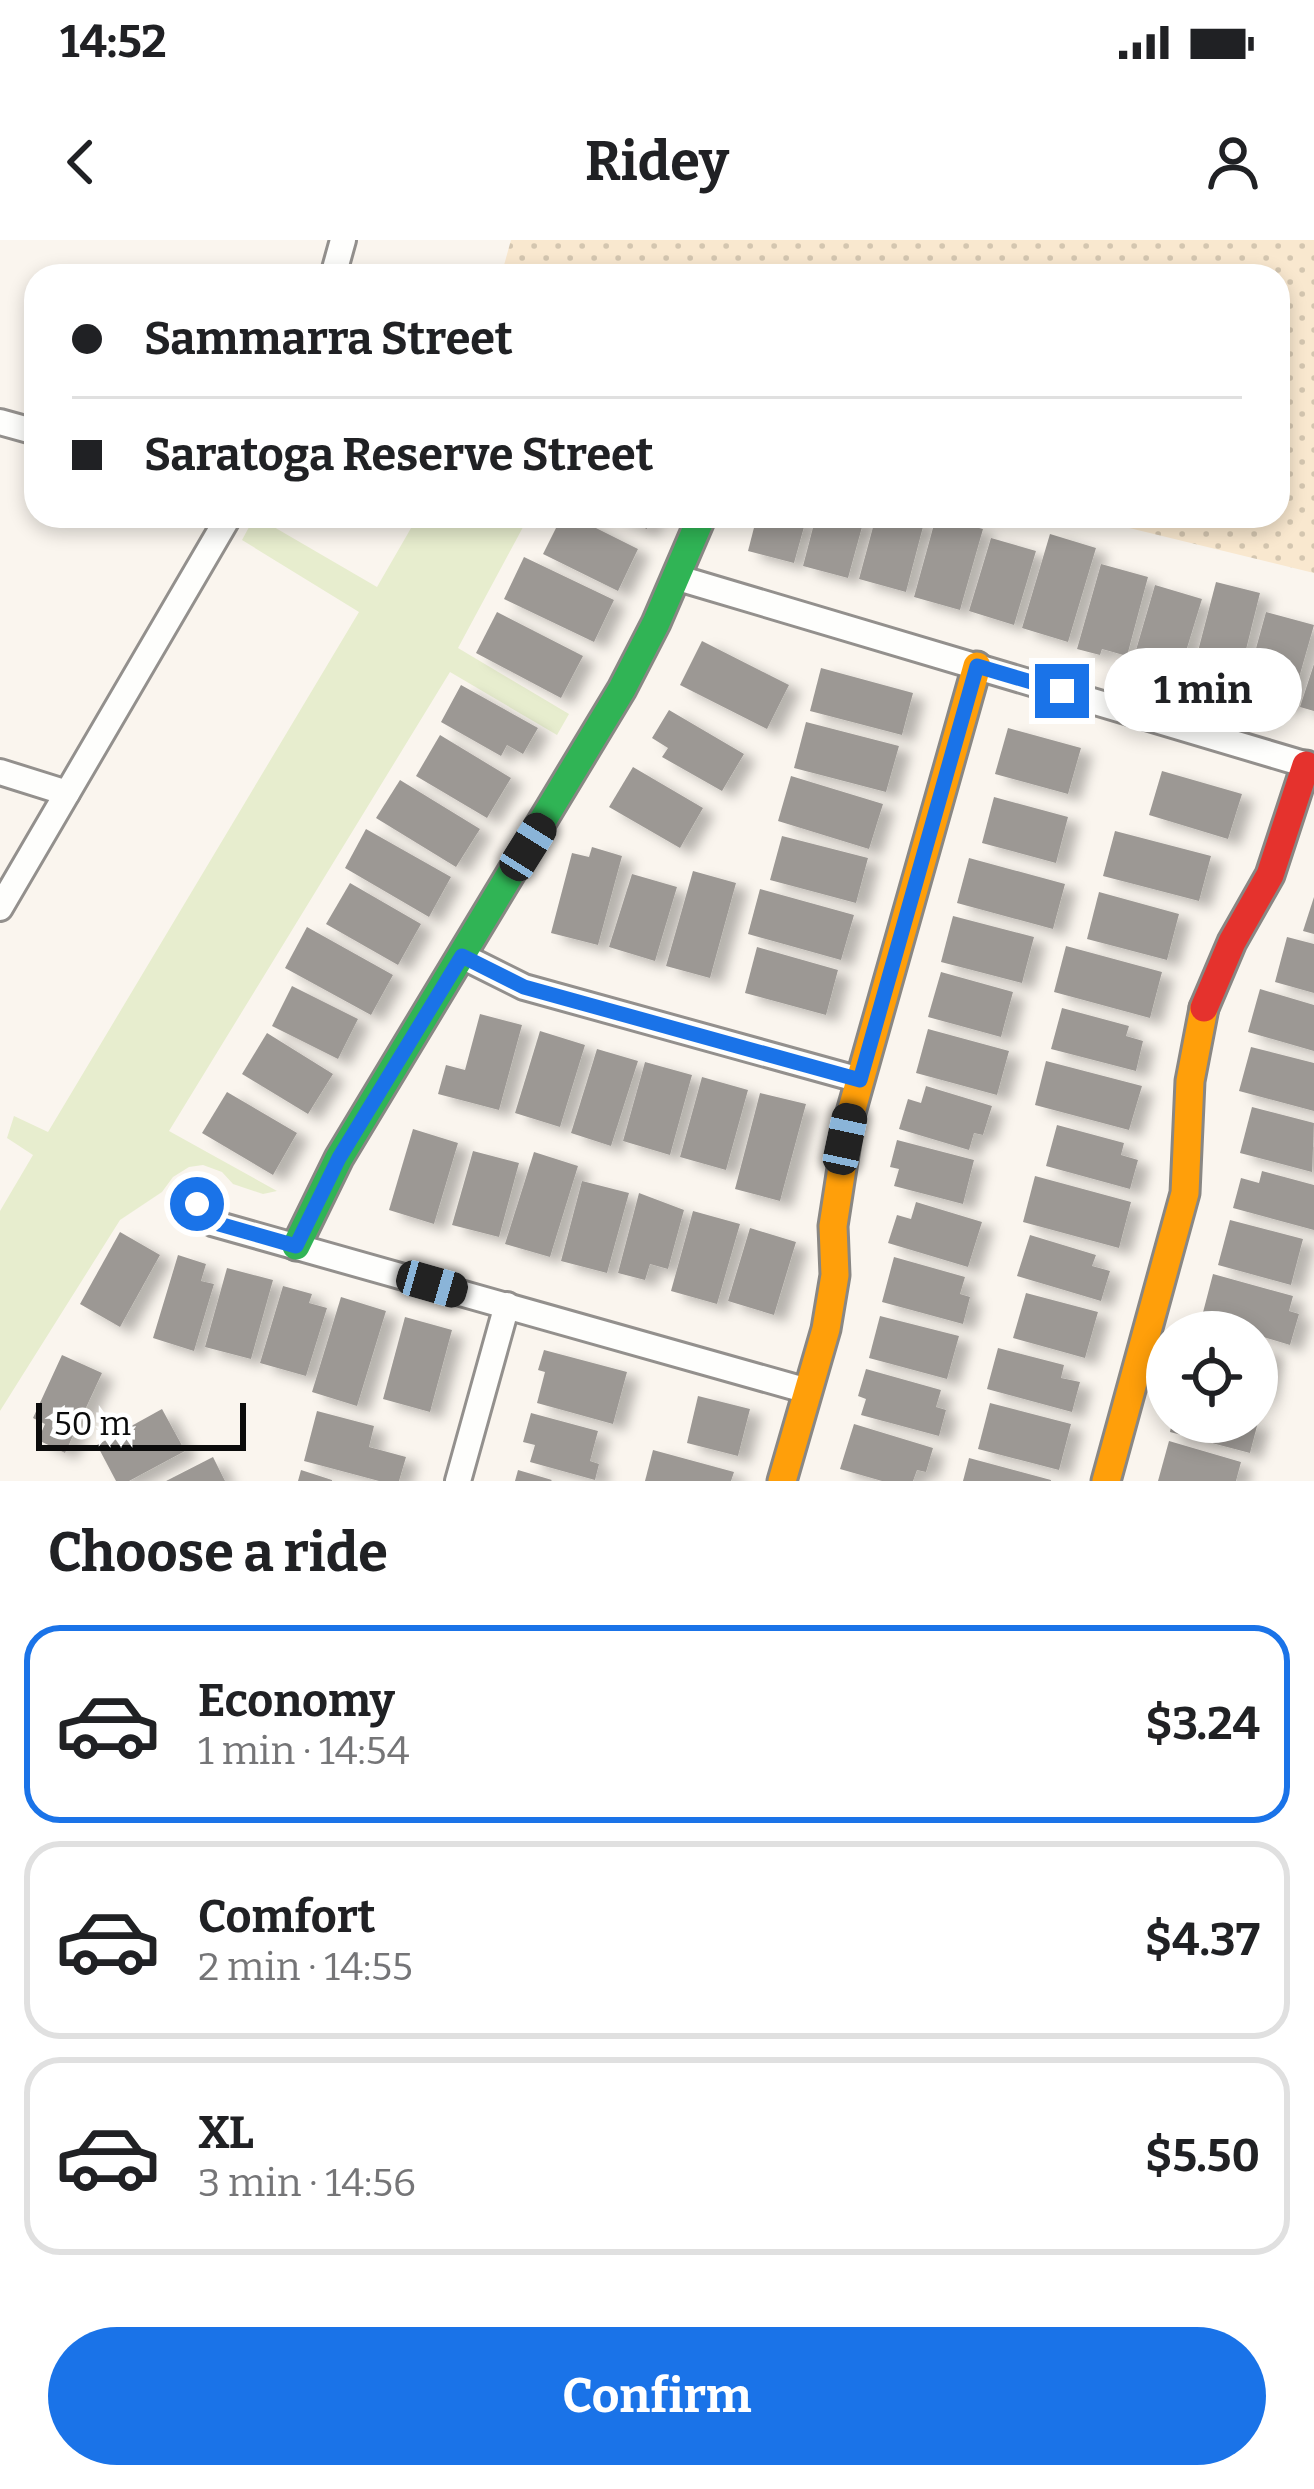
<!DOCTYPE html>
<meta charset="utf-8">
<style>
body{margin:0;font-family:Bitter,serif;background:#f2f2f2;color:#202124;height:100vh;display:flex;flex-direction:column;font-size:45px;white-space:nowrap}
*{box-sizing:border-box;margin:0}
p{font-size:39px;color:#757577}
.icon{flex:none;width:66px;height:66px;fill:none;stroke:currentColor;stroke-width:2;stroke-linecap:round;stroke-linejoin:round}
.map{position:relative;height:1241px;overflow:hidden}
.drawer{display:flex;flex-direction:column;background:#fff;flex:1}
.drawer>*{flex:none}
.banner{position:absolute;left:24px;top:24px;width:1266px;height:264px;border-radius:36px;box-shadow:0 6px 18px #0003;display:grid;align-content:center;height:264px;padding:0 48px;background:#fff}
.tools{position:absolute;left:1146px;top:1071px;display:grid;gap:24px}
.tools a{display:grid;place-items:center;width:132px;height:132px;border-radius:50%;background:#fff;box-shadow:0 6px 18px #0003;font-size:60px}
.scale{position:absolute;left:36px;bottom:30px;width:210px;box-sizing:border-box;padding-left:12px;border:6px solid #0b0b0b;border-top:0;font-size:33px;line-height:42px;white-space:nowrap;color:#0b0b0b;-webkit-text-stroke:9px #fff;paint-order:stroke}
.end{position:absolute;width:54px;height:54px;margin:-27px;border:15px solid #1a73e8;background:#fff;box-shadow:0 0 0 6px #fff}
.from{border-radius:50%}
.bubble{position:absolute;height:84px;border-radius:42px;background:#fff;box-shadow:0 6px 18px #0003;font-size:39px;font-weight:700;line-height:84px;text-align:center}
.car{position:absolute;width:36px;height:72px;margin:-36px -18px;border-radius:15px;box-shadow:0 0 9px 3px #0007;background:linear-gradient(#222 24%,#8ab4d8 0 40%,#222 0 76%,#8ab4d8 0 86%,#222 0)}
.banner b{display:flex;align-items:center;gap:42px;height:114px;font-size:45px}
.banner b+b{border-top:3px solid #e0e0e0}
.banner i{width:30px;height:30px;background:#202124}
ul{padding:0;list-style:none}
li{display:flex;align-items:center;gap:36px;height:198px;margin:0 24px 18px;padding:0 24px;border:6px solid #e0e0e0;border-radius:36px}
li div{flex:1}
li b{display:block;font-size:45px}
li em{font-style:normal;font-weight:700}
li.current{border-color:#1a73e8}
li>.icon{width:108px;height:108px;stroke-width:1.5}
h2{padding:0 48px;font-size:54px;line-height:144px}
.cta{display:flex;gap:24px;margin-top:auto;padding:24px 48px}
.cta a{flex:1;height:138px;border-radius:72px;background:#1a73e8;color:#fff;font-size:48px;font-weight:700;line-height:138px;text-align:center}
.status{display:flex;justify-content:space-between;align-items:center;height:84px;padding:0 60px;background:#fff;direction:ltr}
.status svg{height:33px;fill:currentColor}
header{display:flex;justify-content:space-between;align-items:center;height:156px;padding:0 48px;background:#fff;font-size:54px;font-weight:700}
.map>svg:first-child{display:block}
</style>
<div class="status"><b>14:52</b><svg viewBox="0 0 49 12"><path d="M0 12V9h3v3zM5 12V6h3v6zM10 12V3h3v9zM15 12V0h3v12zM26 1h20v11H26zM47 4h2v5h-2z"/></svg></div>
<header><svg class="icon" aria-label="back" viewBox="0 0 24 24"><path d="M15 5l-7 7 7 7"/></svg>Ridey<svg class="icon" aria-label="person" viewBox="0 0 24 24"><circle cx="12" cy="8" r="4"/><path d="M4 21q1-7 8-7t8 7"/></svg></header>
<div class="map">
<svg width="1314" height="1241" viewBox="0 0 1314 1241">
<defs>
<pattern id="sand-dots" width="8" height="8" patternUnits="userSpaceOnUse" patternTransform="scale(3)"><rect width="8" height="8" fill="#f9e8cf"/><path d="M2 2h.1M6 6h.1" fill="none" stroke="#d4c6b0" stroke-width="1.8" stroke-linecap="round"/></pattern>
<filter id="shadow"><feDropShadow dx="12" dy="7" stdDeviation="6" flood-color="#0004"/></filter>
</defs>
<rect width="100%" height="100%" fill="#faf5ee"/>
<!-- green -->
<path fill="#e7edce" d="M418 276H529L458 408 569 474 557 495 450 432 169 891 277 951 263 954 233 944 222 932 203 925 189 927 173 937 162 952 120 980 0 1171V971L33 915 7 898 14 876 48 892 359 372 242 300 255 276 377 347Z"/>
<!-- sand -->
<path fill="url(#sand-dots)" d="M511 0H1314V333L1080 276H1278V36H501Z"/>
<!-- building -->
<g fill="#9c9894" filter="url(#shadow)">
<path d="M562 276H572L638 309 618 351 543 314Z"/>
<path d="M610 276H651L647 289Z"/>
<path d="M757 276H807L794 323 748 311Z"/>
<path d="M816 276H865L848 338 803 326Z"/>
<path d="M876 276 925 279 906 352 859 339Z"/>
<path d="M936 277 983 289 960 370 914 357Z"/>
<path d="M1050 294 1096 308 1068 402 1022 388Z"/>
<path d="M991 298 1036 311 1014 385 969 371Z"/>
<path d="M524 317 614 360 594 402 504 359Z"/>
<path d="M1101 324 1148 337 1127 416 1102 409 1100 415 1077 409Z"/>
<path d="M1216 342 1260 353 1236 450 1191 438Z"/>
<path d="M1155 345 1202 359 1180 431 1134 417Z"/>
<path d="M497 372 583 416 561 458 476 413Z"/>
<path d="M1266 372 1314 385 1291 466 1244 452Z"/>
<path d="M702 401 789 445 767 489 680 445Z"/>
<path d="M1314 424V471L1300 467Z"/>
<path d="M821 428 913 453 902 495 810 471Z"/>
<path d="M461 445 538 488 523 514 507 505 501 516 441 482Z"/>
<path d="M669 470 744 514 722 551 662 517 668 508 652 498Z"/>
<path d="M806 482 899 506 886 552 794 528Z"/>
<path d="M1008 488 1081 508 1068 554 995 534Z"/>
<path d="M440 495 511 538 487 578 416 536Z"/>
<path d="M633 527 703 568 680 608 609 567Z"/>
<path d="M1162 531 1242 554 1228 599 1149 575Z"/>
<path d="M791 536 883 564 869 609 778 581Z"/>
<path d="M400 540 480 589 456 627 376 578Z"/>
<path d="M994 557 1068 577 1056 623 982 603Z"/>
<path d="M366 589 451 637 429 677 345 628Z"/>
<path d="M1115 591 1211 616 1199 661 1103 636Z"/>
<path d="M782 596 868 618 856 663 770 640Z"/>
<path d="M592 607 622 616 598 705 551 693 572 613 589 617Z"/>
<path d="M969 618 1065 644 1053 689 957 663Z"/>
<path d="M693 631 736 643 710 738 666 726Z"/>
<path d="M632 634 677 647 655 721 609 707Z"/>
<path d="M350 643 421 684 398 725 326 684Z"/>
<path d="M760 649 854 675 841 720 748 694Z"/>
<path d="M1099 652 1179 674 1167 720 1087 699Z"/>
<path d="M1314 657V694L1303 691Z"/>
<path d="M953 676 1034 697 1022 743 941 722Z"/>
<path d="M307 687 393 735 371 775 285 728Z"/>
<path d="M1287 697 1314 704V753L1275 742Z"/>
<path d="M1066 706 1162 732 1150 778 1054 752Z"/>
<path d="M757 707 838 730 826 775 745 753Z"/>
<path d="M941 732 1013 752 1001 797 928 777Z"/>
<path d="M292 746 358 779 338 819 272 786Z"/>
<path d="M1260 749 1314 765V811L1248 792Z"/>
<path d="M1062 768 1129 786 1126 796 1143 801 1136 831 1051 809Z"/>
<path d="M480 774 522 785 499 870 438 854 446 825 465 830Z"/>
<path d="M928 789 1009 811 997 855 916 833Z"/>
<path d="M540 791 585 805 560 887 515 873Z"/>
<path d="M267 793 333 834 308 874 242 834Z"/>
<path d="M1251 807 1314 823V871L1239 851Z"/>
<path d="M597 809 638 821 611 906 571 893Z"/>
<path d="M1046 821 1142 846 1129 890 1035 865Z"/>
<path d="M645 822 692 835 670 915 623 901Z"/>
<path d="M702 837 748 850 726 930 680 917Z"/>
<path d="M926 846 992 866 983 895 974 893 969 910 899 889 908 859 921 863Z"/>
<path d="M227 852 297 893 273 935 202 893Z"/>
<path d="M760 853 806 864 780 961 735 949Z"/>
<path d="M1252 867 1314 883 1312 932 1240 913Z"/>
<path d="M1057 885 1124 903 1121 915 1138 920 1130 949 1046 926Z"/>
<path d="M413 889 458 903 434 984 389 970Z"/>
<path d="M897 900 974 920 963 964 894 946 899 929 890 927Z"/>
<path d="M473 911 519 923 499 997 452 985Z"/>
<path d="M534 912 578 926 550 1017 505 1004Z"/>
<path d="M1262 931 1314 945V990L1233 968 1241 938 1259 943Z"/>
<path d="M1035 936 1131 962 1119 1008 1023 982Z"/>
<path d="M582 941 629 953 607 1033 561 1021Z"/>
<path d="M639 953 684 970 668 1029 650 1024 645 1040 618 1033Z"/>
<path d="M916 962 982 982 968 1027 888 1003 897 975 911 979Z"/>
<path d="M693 971 740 984 717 1064 671 1051Z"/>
<path d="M1230 980 1303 999 1291 1045 1218 1025Z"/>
<path d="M750 988 796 1002 774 1075 728 1061Z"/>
<path d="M120 992 160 1015 120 1087 80 1064Z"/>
<path d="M1030 995 1096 1015 1092 1026 1110 1031 1101 1061 1017 1036Z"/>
<path d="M178 1015 206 1024 201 1041 214 1044 194 1111 153 1098Z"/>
<path d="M894 1017 965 1037 960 1054 970 1057 963 1084 882 1062Z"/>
<path d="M227 1028 273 1040 251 1119 205 1107Z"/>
<path d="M1213 1034 1293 1056 1289 1071 1299 1074 1290 1105 1257 1095V1092L1201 1080Z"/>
<path d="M283 1046 312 1054 309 1063 327 1068 306 1136 260 1123Z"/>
<path d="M1026 1053 1098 1072 1085 1118 1013 1098Z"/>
<path d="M341 1057 386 1071 357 1166 312 1152Z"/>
<path d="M880 1076 959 1096 947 1139 869 1118Z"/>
<path d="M405 1077 452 1090 430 1172 383 1159Z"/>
<path d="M1257 1106 1272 1110 1261 1156 1257 1155Z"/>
<path d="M998 1108 1064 1125 1061 1138 1080 1142 1072 1172 987 1149Z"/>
<path d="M544 1110 627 1132 613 1184 537 1163 545 1132 538 1130Z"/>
<path d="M62 1115 102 1133 65 1213 38 1200 45 1184 33 1178Z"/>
<path d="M866 1129 941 1150 936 1167 946 1170 939 1196 861 1175 866 1159 858 1156Z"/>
<path d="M698 1156 750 1169 738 1216 687 1203Z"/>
<path d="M990 1163 1071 1184 1059 1230 978 1209Z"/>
<path d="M162 1169 185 1211 129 1241H116L97 1205Z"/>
<path d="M317 1171 374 1186 369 1207 406 1217 399 1241H379L304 1221Z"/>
<path d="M531 1173 598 1191 590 1221 599 1224 595 1240 530 1222 535 1205 523 1202Z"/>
<path d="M1172 1182H1258L1250 1213 1170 1192Z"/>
<path d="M854 1184 933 1208 926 1232 917 1230 913 1241H882L840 1229Z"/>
<path d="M1169 1201 1241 1222 1236 1241H1158Z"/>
<path d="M653 1210 734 1232 731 1241H645Z"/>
<path d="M213 1217 225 1241H166Z"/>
<path d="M969 1218 1051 1240V1241H963Z"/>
<path d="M301 1230 332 1240V1241H298Z"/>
<path d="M518 1230 552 1240 551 1241H515Z"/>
</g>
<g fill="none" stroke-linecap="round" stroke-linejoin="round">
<defs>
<g id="street">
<path d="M333 36 343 0"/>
<path d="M0 182 36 192"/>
<path d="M675 337 1314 527"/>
<path d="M0 532 67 553"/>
<path d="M0 668 229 276"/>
<path d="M462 716 524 747 860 840"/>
<path d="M197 964 212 983 808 1151"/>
<path d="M458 1241 507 1065"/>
</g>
<path id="fast" d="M296 1006 339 918 622 449 656 383 702 276"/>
<g id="slow">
<path d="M782 1241 826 1089 835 1035 833 986 850 876 977 426"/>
<path d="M1106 1241 1185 953 1190 841 1204 768"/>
</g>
<path id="jam" d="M1204 768 1232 702 1270 635 1306 525"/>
</defs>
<!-- street casing -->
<use href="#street" stroke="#93908d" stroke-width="30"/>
<!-- fast casing -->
<use href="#fast" stroke="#898784" stroke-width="33"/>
<!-- slow casing -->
<use href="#slow" stroke="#898784" stroke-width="33"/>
<!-- jam casing -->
<use href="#jam" stroke="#898784" stroke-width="33"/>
<!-- street -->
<use href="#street" stroke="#fefefc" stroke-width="24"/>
<!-- fast -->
<use href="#fast" stroke="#30b455" stroke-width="27"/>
<!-- slow -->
<use href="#slow" stroke="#ff9f0a" stroke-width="27"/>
<!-- jam -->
<use href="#jam" stroke="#e5322d" stroke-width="27"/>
</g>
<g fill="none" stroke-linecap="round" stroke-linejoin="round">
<!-- route -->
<path stroke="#1a73e8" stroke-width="15" d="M197 964 212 982 296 1006 339 918 462 716 524 747 860 840 977 426 1062 451"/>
</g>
</svg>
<div class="tools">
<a><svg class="icon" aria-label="locate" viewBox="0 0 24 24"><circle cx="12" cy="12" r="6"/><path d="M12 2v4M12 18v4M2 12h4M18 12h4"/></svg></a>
</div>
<div class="scale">50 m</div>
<i class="end from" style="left:197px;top:964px"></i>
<i class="end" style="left:1062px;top:451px"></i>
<div class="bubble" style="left:1104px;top:408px;width:198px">1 min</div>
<i class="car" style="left:528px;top:607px;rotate:32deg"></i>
<i class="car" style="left:845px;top:899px;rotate:12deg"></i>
<i class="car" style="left:432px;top:1044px;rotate:106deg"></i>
<div class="banner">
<b><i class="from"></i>Sammarra Street</b>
<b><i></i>Saratoga Reserve Street</b>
</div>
</div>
<section class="drawer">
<h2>Choose a ride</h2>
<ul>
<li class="current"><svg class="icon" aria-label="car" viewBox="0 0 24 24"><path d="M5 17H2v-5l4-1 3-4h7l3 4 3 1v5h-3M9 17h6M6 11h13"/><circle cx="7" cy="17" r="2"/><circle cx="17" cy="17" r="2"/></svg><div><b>Economy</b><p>1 min · 14:54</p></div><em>$3.24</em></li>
<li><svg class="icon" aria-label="car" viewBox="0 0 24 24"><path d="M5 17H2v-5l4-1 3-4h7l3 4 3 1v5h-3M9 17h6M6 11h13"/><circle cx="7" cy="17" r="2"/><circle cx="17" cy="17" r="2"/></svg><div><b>Comfort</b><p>2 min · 14:55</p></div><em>$4.37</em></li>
<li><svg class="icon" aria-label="car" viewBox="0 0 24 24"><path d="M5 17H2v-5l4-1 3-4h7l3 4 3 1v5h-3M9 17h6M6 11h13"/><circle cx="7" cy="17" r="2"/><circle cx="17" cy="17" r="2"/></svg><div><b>XL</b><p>3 min · 14:56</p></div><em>$5.50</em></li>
</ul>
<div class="cta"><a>Confirm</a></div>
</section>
